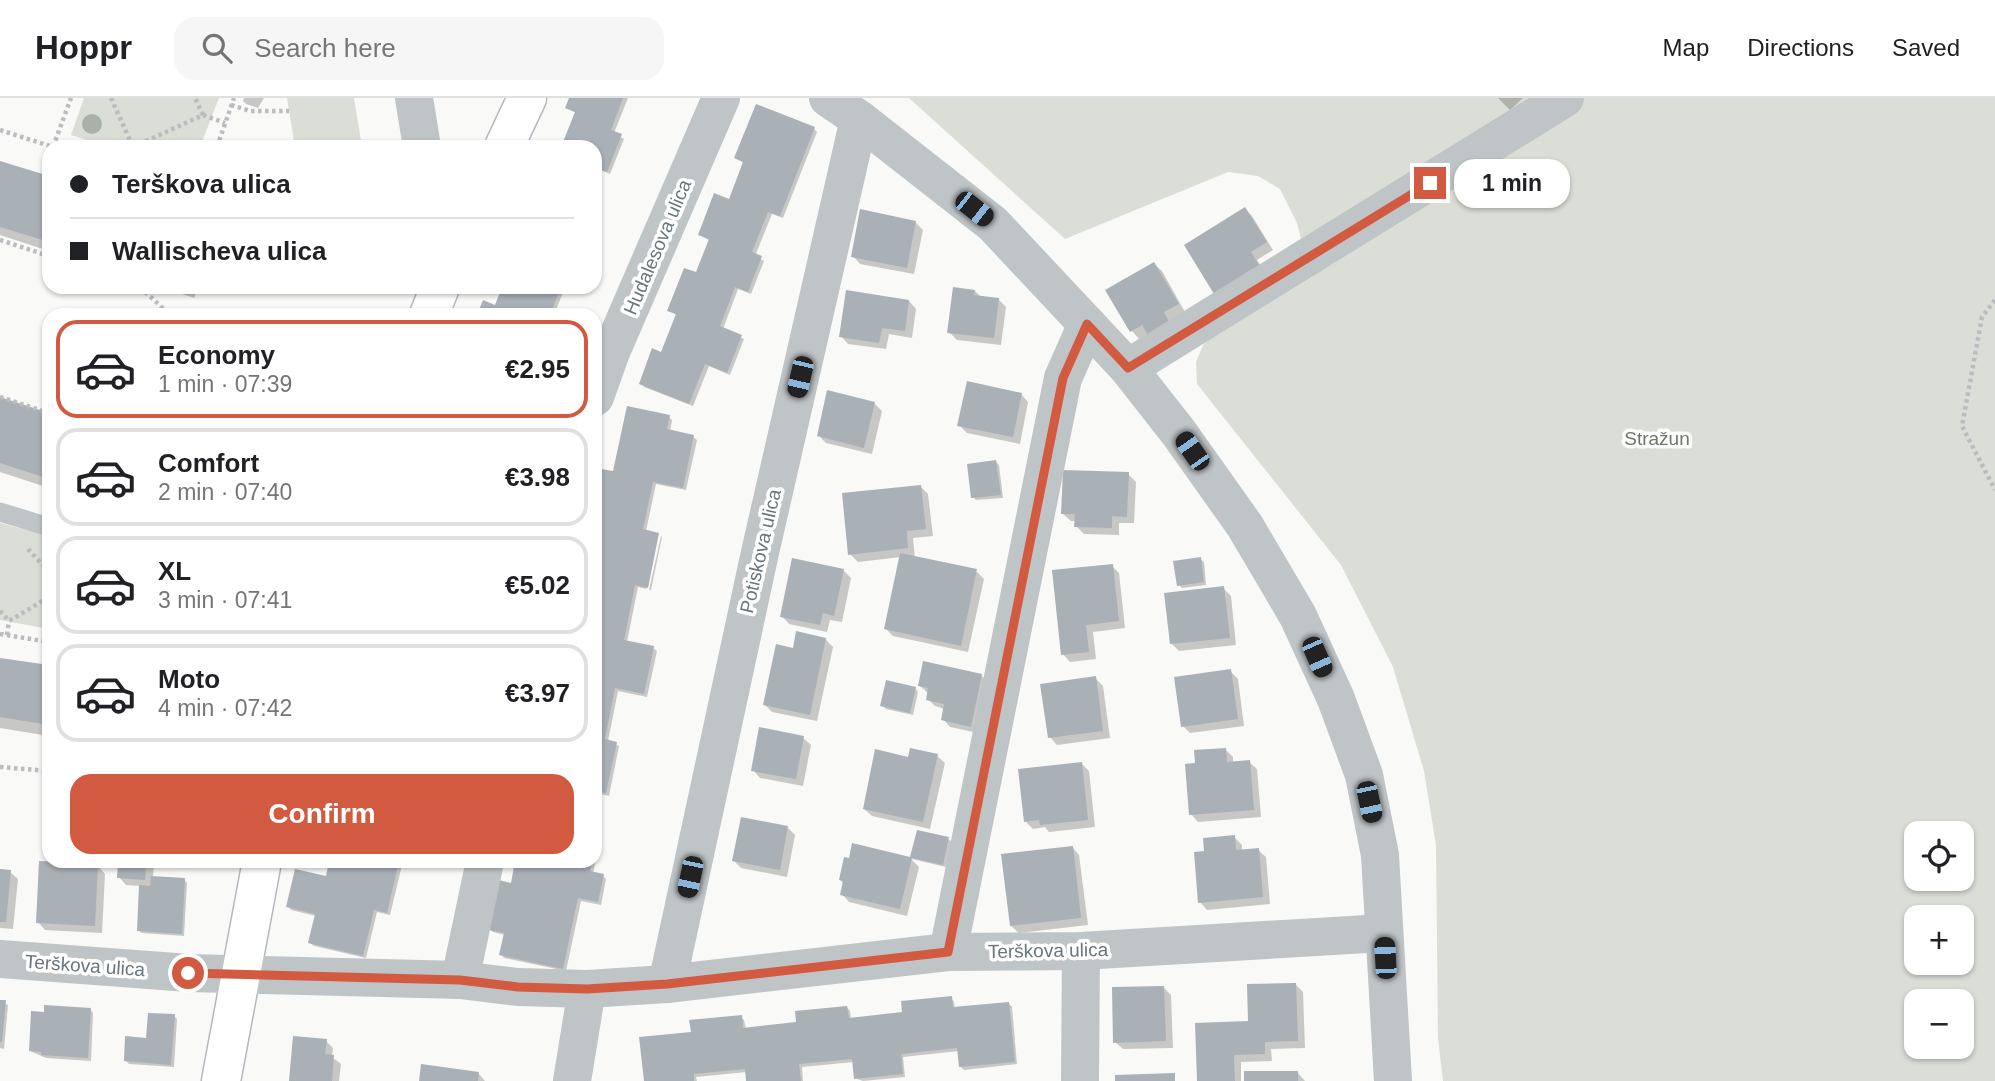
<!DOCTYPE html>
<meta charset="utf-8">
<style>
body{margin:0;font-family:Arial,sans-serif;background:#f6f6f6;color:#202124;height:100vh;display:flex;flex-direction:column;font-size:26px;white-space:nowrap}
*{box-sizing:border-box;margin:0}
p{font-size:23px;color:#757577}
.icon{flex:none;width:38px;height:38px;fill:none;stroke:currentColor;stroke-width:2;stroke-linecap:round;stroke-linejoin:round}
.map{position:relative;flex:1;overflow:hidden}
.drawer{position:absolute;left:42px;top:210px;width:560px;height:560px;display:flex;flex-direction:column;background:#fff;border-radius:21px;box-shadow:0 2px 5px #0004}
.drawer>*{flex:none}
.top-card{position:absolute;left:42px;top:42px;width:560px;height:154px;border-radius:21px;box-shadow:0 2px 5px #0004;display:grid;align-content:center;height:154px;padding:0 28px;background:#fff}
.buttons{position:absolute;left:1904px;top:723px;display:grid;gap:14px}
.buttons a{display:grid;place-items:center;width:70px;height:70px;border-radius:14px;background:#fff;box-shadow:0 2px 5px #0004;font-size:35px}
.end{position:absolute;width:32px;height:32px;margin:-16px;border:9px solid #d15a40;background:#fff;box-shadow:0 0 0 4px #fff}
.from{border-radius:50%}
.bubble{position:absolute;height:49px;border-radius:21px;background:#fff;box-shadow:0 2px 5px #0004;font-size:23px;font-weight:700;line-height:49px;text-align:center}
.car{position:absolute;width:21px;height:42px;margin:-21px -10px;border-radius:9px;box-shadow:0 0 5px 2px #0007;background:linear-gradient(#222 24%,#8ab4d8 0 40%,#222 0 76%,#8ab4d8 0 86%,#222 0)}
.top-card b{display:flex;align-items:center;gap:24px;height:66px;font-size:26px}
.top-card b+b{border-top:2px solid #e0e0e0}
.top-card i{width:18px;height:18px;background:#202124}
ul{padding:12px 0 0;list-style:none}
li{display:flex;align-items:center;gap:21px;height:98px;margin:0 14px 10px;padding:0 14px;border:4px solid #e0e0e0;border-radius:21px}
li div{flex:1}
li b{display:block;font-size:26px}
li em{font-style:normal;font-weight:700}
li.on{border-color:#d15a40}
li>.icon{width:63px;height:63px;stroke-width:1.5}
.cta{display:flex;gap:14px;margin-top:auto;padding:14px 28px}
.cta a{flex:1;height:80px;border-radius:21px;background:#d15a40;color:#fff;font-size:28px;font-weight:700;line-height:80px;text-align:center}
header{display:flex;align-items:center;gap:42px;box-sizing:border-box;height:98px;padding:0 35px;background:#fff;border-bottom:2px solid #e0e0e0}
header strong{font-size:33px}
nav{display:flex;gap:38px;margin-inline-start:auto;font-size:24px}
.search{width:490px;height:63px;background:#f6f6f6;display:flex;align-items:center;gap:18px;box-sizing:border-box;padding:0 24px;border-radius:21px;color:#757577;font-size:26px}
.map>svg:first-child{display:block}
</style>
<header>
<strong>Hoppr</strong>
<div class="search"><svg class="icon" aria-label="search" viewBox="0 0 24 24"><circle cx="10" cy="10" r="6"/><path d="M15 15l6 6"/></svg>Search here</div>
<nav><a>Map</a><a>Directions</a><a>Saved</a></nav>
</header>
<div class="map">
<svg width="1995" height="983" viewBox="0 0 1995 983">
<rect width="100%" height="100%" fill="#f9f9f8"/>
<!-- green -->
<g fill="#daded7" fill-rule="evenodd">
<path d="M84 0H219L200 49H108L71 37Z"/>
<path d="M287 0H354L362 49H295Z"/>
<path d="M909 0H1995V983H1443L1438 940 1436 747 1424 673 1393 569 1341 467 1197 286 1196 264 1203 247 1303 149 1297 125 1280 91 1258 78 1228 74 1065 141ZM1916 735H1962V780H1916ZM1916 819H1962V864H1916ZM1916 903H1962V948H1916Z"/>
<path d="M0 425 49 438V531L0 522Z"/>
</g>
<!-- shadow -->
<g fill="#0003">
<path d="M244 0H264L258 10 246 6 243 3Z"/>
<path d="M571 0H628L614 35 624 41 610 76 598 71 595 79V49H563L576 15 568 10Z"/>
<path d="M1498 0H1523L1510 12Z"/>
<path d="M814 31 817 34 783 120 772 116 755 158 764 163 751 196 738 191 723 231 744 241 730 277 709 268 693 308 644 289 641 285 662 256 678 218 669 212 697 177 710 143 700 137 730 103 744 65 736 60Z"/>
<path d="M0 64 49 80V153L0 137Z"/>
<path d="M1245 111 1252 118 1273 152 1257 162 1265 175 1186 148Z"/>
<path d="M915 124 923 132 914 176 860 166 853 158Z"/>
<path d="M1154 166 1162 173 1185 214 1139 241 1132 233 1108 193Z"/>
<path d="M161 189H198L194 200Z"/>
<path d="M504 189H561L564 192 554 217H479L496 210Z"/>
<path d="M975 193 981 199 998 201 1006 209 1001 247 957 242 949 234Z"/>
<path d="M909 203 916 211 912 240 889 236 886 251 848 246 841 238Z"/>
<path d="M1021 296 1028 304 1020 346 967 335 959 327Z"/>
<path d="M0 301 49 317V390L0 374Z"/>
<path d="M874 305 882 313 872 356 826 345 819 338Z"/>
<path d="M669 319 672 322 670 334 693 339 697 342 686 392 656 386 646 433 657 436 646 491 638 489 627 544 653 550 657 553 647 599 618 593 608 643 619 648 609 698 595 695V426L601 402 595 400V371L614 375Z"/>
<path d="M996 364 999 367 1003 400 976 402 973 399Z"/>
<path d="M1128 376 1136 384 1134 425H1119V437L1084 436 1076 428V423H1071L1063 416Z"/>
<path d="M921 389 928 396 933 438 913 440 915 460 976 473 984 481 968 554 893 538 886 531 901 459 858 464 850 456Z"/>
<path d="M661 438 662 439 651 492H649Z"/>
<path d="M1200 461 1204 464 1206 487 1182 490 1179 487Z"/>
<path d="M1112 468 1119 475 1125 530 1093 534 1096 561 1070 564 1063 556Z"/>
<path d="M843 472 851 480 842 524 830 522 827 534 789 526 782 518Z"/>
<path d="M1223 490 1231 498 1236 547 1179 553 1172 546Z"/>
<path d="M825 541 833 549 817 623 772 614 765 607 794 552Z"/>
<path d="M0 562 49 569V638L0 630Z"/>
<path d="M1230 573 1238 581 1244 628 1190 635 1183 628Z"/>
<path d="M981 577 989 585 978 635 950 629 943 621 945 611 935 608 928 601 929 596 920 588Z"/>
<path d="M1095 580 1103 588 1110 640 1057 647 1050 639Z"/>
<path d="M915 590 918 594 913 617 886 611 882 607Z"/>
<path d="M803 640 811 647 803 688 760 680 753 672Z"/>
<path d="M1225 651 1233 659V665L1249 664 1257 671 1261 719 1198 724 1191 716 1196 667Z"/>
<path d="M937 658 945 665 930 731 872 718 864 711 909 661Z"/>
<path d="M1082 666 1089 673 1095 729 1049 734 1045 729 1033 731 1025 723Z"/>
<path d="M788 730 795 737 787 779 741 770 734 763Z"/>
<path d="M918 734 948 741 952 744 946 769 912 761Z"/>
<path d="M1234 739 1242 747V753L1258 752 1266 759 1270 806 1207 812 1200 804 1206 755Z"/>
<path d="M1072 749 1079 757 1088 827 1019 835 1011 828Z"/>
<path d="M595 751 597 754 593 776 603 778 606 781 601 807 581 803 566 873 504 860 501 856 505 837 493 834 490 831 512 787 516 763H595Z"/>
<path d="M911 761 919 769 907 818 849 804 842 796 844 786 840 782Z"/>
<path d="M120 763H154L153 780 184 782 187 785 184 838 142 835 138 832 141 788 126 787 119 779Z"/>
<path d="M331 763H403L390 817 377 814 366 860 314 848 310 845 316 818 291 812 288 808 327 780Z"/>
<path d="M98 768 105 776 102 835 45 832 38 824Z"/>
<path d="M0 773 10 774 18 781 13 831 0 830Z"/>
<path d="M1295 886 1303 894 1305 950 1271 951 1272 963 1241 964V983H1198L1250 925Z"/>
<path d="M1164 890 1171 897 1173 950 1123 951 1115 944Z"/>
<path d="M951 900 954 904 955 911 1009 906 1012 909 1017 966 964 972 961 969 959 953 903 959 905 979 863 983 855 980 854 964 802 969 803 983H748L747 974 696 979 697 983H645L693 936 741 919 744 922 746 931 798 926 847 909 850 913 851 921 904 916Z"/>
<path d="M0 903 8 907 4 951 0 950Z"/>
<path d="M90 911 93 915 91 963 46 960 30 953Z"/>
<path d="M174 918 177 921 174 969 129 966 125 962Z"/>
<path d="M326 943 333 950 332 959 341 966 339 983H290Z"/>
<path d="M1297 974 1305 983H1246Z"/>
<path d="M478 975 485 983H421Z"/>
</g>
<!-- building -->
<g fill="#a9b0b6">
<path d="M569 0H623L611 32 622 36 607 74 595 69V49H561L575 14 565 10Z"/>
<path d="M756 6 815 29 780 118 768 114 752 154 762 158 748 194 735 189 720 228 742 237 727 275 705 266 689 306 639 286 652 250 661 254 676 216 667 213 684 170 696 174 709 141 698 137 714 95 729 101 743 64 734 60Z"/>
<path d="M0 63 49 78V144L0 129Z"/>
<path d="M1245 109 1267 144 1251 154 1259 167 1214 196 1184 147Z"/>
<path d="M860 111 916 123 907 170 851 159Z"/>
<path d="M1154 164 1179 206 1164 214 1169 224 1148 237 1142 227 1130 234 1105 192Z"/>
<path d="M502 189H561L550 217H477L483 202 495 207Z"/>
<path d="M953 189 975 192 974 197 999 200 994 240 947 235Z"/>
<path d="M846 192 909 202 905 233 882 230 879 245 839 239Z"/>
<path d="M967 283 1022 295 1013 339 957 328Z"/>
<path d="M827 292 875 304 864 350 817 338Z"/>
<path d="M0 299 49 315V381L0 365Z"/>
<path d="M627 308 670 317 667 331 694 337 683 390 653 384 643 431 659 435 648 490 635 487 624 542 654 548 644 596 615 590 605 641 617 644 606 695 595 693V424L600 400 595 399V370L613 373Z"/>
<path d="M996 362 1001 397 971 400 967 366Z"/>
<path d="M1063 372 1129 374 1127 419 1112 418V430L1074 429 1075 416H1061Z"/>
<path d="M921 387 926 431 907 433 908 450 848 457 842 395Z"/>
<path d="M900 455 977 471 961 548 884 531Z"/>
<path d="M1201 459 1204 484 1177 488 1173 463Z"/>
<path d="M792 460 844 471 834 518 823 515 820 527 780 519Z"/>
<path d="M1113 466 1119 523 1086 527 1089 554 1061 557 1052 472Z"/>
<path d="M1224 488 1230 540 1170 546 1164 495Z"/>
<path d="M796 533 826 540 810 617 763 607 776 546 793 550Z"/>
<path d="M0 560 49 567V627L0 619Z"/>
<path d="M923 563 982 576 971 629 941 622 944 606 926 602 928 590 918 588Z"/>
<path d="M1231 571 1238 621 1181 629 1174 579Z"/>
<path d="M1096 578 1103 633 1048 640 1040 586Z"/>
<path d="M886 582 916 589 910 615 880 608Z"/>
<path d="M759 629 804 638 796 681 751 673Z"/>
<path d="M910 650 938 656 923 724 863 711 875 651 908 659Z"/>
<path d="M1226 650 1227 664 1250 662 1254 712 1189 717 1185 666 1195 665 1194 652Z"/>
<path d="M1082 664 1088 722 1040 727 1039 722 1024 724 1018 671Z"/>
<path d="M741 719 788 728 780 772 732 763Z"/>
<path d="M917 732 949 739 943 767 912 760 900 811 840 797 843 783 839 782 844 759 849 760 852 745 910 759Z"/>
<path d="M1235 737 1236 752 1259 750 1263 799 1198 805 1194 754 1204 753 1203 740Z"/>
<path d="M1073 748 1081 820 1010 828 1001 756Z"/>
<path d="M39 763 98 766 95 828 36 825Z"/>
<path d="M118 763H147L145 782 117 780Z"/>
<path d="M329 763H399L387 815 374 812 363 858 308 845 315 816 286 809 295 771 326 778Z"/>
<path d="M515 763H592L590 773 604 776 598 804 578 800 563 871 499 857 504 835 488 832 499 782 511 785Z"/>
<path d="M0 771 11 772 6 824H0Z"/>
<path d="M151 778 185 780 182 836 137 833 139 787 150 788Z"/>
<path d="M1296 885 1298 943 1265 944V956L1234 957 1235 983H1197L1195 925 1248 923 1247 886Z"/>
<path d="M1164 888 1166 943 1113 945 1112 889Z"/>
<path d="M952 898 953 909 1009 904 1015 964 959 969 957 950 901 956 903 976 854 981 852 961 799 966 801 983H746L745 971 694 976V983H644L639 939 691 934 689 922 742 917 743 930 796 924 795 913 847 908 849 920 902 914 901 903Z"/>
<path d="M0 902H6L2 944H0Z"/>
<path d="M44 907 91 910 88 960 41 957V954L29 953 31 913 44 914Z"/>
<path d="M148 915 175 916 171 967 124 963 125 938 146 940Z"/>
<path d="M293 938 327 941 325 956 334 957 332 983H289Z"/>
<path d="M421 966 479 974 478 983H419Z"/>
<rect x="1244" y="973" width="54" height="10"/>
<path d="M1175 975V983H1115V977Z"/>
</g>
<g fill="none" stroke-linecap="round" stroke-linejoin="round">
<defs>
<g id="secondary">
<path d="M504 49 527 0"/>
<path d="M429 217 440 189"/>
<path d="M221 983 262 763"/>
</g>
</defs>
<!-- secondary casing -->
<use href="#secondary" stroke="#b2b8bc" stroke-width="41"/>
<!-- path -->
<g stroke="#babdc0" stroke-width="4.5" stroke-dasharray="3.5 3.5" stroke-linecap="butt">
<path d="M111 0 133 49"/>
<path d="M231 7 250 13H289"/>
<path d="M203 17 225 25"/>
<path d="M0 32 53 49"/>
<path d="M53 49 71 0"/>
<path d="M133 49 203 17 195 0"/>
<path d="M217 49 234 0"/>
<path d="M0 142 49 158"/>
<path d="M140 189 170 217"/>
<path d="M1995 202 1982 219 1962 328 1995 392"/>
<path d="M0 299 49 315"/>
<path d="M28 451 49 474"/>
<path d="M0 513 9 523 49 499"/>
<path d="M0 536 49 544"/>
<path d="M7 537 9 523"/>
<path d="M0 669 49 673"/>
</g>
<!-- lane -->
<path stroke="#bfc4c7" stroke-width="19" d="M0 414 49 429"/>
<!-- street -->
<g stroke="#bfc4c7" stroke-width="38">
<path d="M414 0 422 49"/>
<path d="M828 0 859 21 993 126 1128 270 1179 335 1245 428 1298 518 1336 601 1364 677 1380 757 1393 983"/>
<path d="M1128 270 1565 0"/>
<path d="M595 299 611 254 721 0"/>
<path d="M948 854 1063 280 1087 226"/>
<path d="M0 861 189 875 460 882 518 889 587 891 667 886 948 854 1081 853 1384 835"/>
<path d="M460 882 485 763"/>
<path d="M667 886 759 459 859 21"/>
<path d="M572 983 587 891"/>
<path d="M1080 983 1081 853"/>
</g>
<!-- secondary -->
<use href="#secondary" stroke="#fff" stroke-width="38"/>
</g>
<!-- trees -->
<circle fill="#aab2a8" cx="92" cy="26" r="10"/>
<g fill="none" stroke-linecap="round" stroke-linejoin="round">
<!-- route -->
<path stroke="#d15a40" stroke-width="9" d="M188 875 460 882 518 889 587 891 667 886 948 854 1063 280 1087 226 1128 270 1430 85"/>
</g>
<g text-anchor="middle" stroke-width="7" stroke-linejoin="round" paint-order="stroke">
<!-- street labels -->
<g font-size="19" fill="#67767f" stroke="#fff">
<text transform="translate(657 149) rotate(-67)" y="7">Hudalesova ulica</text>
<text transform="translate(760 453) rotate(-77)" y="7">Potiskova ulica</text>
<text transform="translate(1048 852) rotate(-1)" y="7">Terškova ulica</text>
<text transform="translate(85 867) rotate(4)" y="7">Terškova ulica</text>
</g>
<!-- park labels -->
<g font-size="19" fill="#6a7866" stroke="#fff">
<text x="1657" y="347">Stražun</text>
</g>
</g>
</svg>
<div class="buttons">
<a><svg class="icon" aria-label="locate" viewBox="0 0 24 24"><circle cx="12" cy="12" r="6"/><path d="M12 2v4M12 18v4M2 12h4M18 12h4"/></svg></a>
<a>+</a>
<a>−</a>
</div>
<i class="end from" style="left:188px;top:875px"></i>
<i class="end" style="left:1430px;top:85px"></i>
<div class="bubble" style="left:1454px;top:61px;width:116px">1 min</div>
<i class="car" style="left:974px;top:111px;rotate:128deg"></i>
<i class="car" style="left:800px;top:279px;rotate:193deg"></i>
<i class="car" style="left:1192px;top:353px;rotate:325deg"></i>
<i class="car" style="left:1317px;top:559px;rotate:156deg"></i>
<i class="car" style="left:1369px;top:704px;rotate:168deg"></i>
<i class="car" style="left:690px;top:779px;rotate:192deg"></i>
<i class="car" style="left:1385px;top:860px;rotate:357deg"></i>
<div class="top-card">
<b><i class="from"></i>Terškova ulica</b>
<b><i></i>Wallischeva ulica</b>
</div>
<section class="drawer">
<ul>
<li class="on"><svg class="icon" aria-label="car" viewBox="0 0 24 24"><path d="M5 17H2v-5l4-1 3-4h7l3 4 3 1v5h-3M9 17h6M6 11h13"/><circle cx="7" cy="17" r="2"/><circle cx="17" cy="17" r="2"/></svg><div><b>Economy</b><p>1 min · 07:39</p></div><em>€2.95</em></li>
<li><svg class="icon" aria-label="car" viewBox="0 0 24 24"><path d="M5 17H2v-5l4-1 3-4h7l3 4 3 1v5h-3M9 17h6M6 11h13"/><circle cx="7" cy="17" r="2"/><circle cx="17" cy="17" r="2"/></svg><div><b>Comfort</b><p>2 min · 07:40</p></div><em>€3.98</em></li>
<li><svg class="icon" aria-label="car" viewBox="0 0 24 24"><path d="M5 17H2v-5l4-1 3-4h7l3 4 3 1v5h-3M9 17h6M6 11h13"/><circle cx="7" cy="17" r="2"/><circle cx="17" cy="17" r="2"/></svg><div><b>XL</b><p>3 min · 07:41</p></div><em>€5.02</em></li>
<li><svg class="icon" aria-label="car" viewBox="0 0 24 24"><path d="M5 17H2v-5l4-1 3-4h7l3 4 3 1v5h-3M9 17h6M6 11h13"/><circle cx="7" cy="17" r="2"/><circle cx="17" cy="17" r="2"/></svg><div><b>Moto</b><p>4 min · 07:42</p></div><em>€3.97</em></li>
</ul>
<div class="cta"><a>Confirm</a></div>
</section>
</div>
